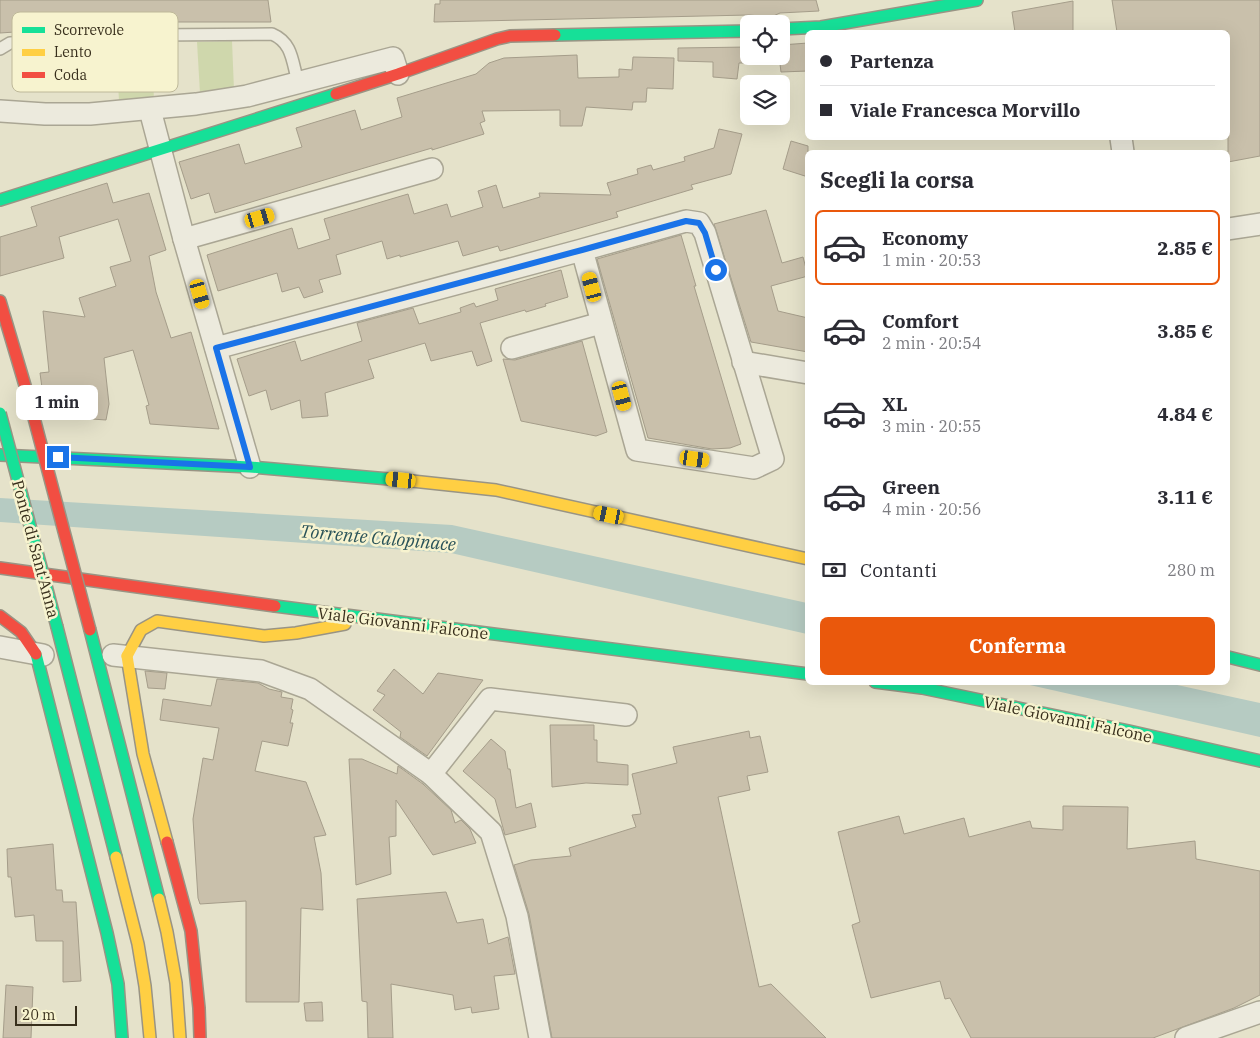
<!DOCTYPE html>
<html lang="it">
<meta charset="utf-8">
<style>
body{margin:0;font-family:"IBM Plex Serif",serif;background:#f2f2f3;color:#2b2b33;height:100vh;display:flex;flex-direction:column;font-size:19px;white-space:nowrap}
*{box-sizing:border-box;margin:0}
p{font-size:16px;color:#7c7c81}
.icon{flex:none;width:28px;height:28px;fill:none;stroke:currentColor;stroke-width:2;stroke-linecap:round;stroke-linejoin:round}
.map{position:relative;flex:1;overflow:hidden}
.panel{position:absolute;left:805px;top:150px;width:425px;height:535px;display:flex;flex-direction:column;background:#fff;border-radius:8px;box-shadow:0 5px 20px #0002}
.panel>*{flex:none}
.top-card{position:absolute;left:805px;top:30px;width:425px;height:110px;border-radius:8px;box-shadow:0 5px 20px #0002;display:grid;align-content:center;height:110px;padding:0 15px;background:#fff}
.controls{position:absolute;left:740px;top:15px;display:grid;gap:10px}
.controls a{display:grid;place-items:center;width:50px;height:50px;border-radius:8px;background:#fff;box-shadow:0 5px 20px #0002;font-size:25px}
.scale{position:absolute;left:15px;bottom:12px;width:62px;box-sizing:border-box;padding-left:5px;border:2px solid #382f1c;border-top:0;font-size:14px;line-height:18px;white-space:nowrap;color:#382f1c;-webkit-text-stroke:4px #f7f3cf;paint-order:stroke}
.end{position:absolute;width:22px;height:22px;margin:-11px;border:6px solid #1a73e8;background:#fff;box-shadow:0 0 0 2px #fff}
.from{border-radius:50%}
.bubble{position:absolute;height:35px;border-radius:8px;background:#fff;box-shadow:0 5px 20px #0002;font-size:16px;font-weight:800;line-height:35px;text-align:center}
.car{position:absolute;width:15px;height:30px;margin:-15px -8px;border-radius:6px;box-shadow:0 0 4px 1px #0007;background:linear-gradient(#f5c518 24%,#345 0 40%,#f5c518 0 76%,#345 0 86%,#f5c518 0)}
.top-card b{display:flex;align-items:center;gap:18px;height:48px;font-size:19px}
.top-card b+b{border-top:1px solid #e1e1e2}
.top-card i{width:12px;height:12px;background:#2b2b33}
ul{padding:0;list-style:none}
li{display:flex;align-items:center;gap:15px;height:75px;margin:0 10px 8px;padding:0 5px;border:2px solid transparent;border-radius:8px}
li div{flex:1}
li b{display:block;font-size:19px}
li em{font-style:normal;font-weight:800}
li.selected{border-color:#ea580c}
li>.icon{width:45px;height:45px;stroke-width:1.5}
h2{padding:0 15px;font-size:22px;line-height:60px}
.pay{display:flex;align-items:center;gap:12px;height:55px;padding:0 15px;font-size:19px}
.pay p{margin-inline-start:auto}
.button{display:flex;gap:10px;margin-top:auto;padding:10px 15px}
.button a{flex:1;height:58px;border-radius:8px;background:#ea580c;color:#fff;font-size:20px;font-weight:800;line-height:58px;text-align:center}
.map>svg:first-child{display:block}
</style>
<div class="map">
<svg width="1260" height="1038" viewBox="0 0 1260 1038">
<rect width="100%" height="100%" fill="#e5e2ca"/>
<!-- green -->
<g fill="#cfd7ac">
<path d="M232 41 234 90 200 93 197 42Z"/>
<path d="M151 45 154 99 119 101 116 46Z"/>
</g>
<!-- water -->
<g fill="#b6cbc2">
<path d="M0 498 452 525 807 603V634L451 553 0 522Z"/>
<path d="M1021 683H1168L1260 703V737Z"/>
</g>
<!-- building -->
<g fill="#c9c0ab" stroke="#a59d8a">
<path d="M0 0H268L271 22H164L0 33Z"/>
<path d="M440 0H816L819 11 780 13 771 17 749 15 434 22 435 4H440Z"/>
<path d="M1112 0H1260V156L1228 162V32H1117Z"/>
<path d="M1073 1V32H1015L1012 12Z"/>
<path d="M808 43V71L781 72 779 56H781V45Z"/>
<path d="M749 47V63H739L737 79 713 77V62L678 61V48Z"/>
<path d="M577 55 578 78 619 77V69L632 70 633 57 674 58 673 89 647 88 646 102H633L632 110 586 107 582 126H560V110L482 111 485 121 480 123 484 134 432 150V148L344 174 215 213 209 193 191 199 179 162 239 144 245 164 302 147 296 128 355 110 361 130 402 117 397 98 476 74 489 63 504 58Z"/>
<path d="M719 129 742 134 731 174 691 185 693 189 616 212 618 217 500 251 498 246 463 256 458 241 400 257V255L387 259 382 241 336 255 341 274 319 280 323 292 304 298 299 287 282 292 277 273 218 291 207 255 292 228 298 249 330 239 324 219 408 194 414 214 447 204 451 217 483 207 478 191 496 185 503 208 540 197 539 193 611 195 607 183 638 174 637 169 651 165 653 170 685 161 684 157 714 148Z"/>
<path d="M791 141 808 146V177L783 169Z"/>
<path d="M107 183 113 203 149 193 166 250 149 256 156 292 171 338 191 332 219 429 150 424 146 406 149 405 133 350 104 358 109 404 106 420 50 416 47 406 46 388H42L40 373 49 372 43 311 85 317 79 298 116 286 110 267 131 261 118 219 59 237 64 258 0 276V237L37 226 31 207Z"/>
<path d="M766 210 782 263 803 257 808 276 771 286 778 311 808 318V352L751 342 714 224Z"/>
<path d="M681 235 696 286H694L741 444 730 448 712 449 648 438 597 259Z"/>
<path d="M561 270 568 297 545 304 546 306 526 312 525 310 480 323 492 361 477 366 472 351 431 361 425 343 368 360 374 378 325 393 328 416 302 418 300 400 271 410 266 390 249 396 237 359 295 341 301 361 362 341 357 323 413 308 419 324 461 312 460 308 474 303 476 307 498 300 495 289Z"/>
<path d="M582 341 607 432 596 436 521 421 503 359 515 360Z"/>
<path d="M394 669 423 694 438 673 483 680 427 756 400 737 401 732 373 710 385 695 377 691Z"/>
<path d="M145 671 167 673 165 689 148 688Z"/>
<path d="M217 679 258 683 269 689 282 692 281 697 293 699 291 709 293 710 290 723H293L288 746 262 741 255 771 306 782 326 835 314 837 321 873 323 910 301 908 299 1002H246V901L200 904 198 898 193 819 203 758 213 760 219 728 160 720 163 699 211 706Z"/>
<path d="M550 725H594V740H597V762L628 765V785L586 783 552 787Z"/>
<path d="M749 731 750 738 760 736 768 772 747 776 750 790 718 797 759 987 771 984 826 1038H552L529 914 514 865 531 860 571 856 569 848 636 827 632 815 641 814 632 774 677 763 673 747Z"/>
<path d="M491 739 505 751 508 769H510L516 808 531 803 536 827 505 835 495 799 463 771Z"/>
<path d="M349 759H362L397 774 398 766 423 784 451 810 455 823 461 820 470 829 476 843 433 855 396 800V836L389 837 391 874 356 885Z"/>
<path d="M1063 806 1128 807 1127 849 1195 841 1196 859 1260 871V995L1234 1008 1153 1038H971L950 998 945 999 940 981 871 998 852 925 860 922 838 832 899 816 904 834 964 818 969 837 1030 821 1032 828 1063 830Z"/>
<path d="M53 844 56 890H62L63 902H76L81 981 63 982V941H36L34 915 15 917 11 877H8L7 849Z"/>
<path d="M446 892 457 923 483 919 488 944 508 937 515 974 494 976 499 1009 472 1013 471 1007 455 1010 453 995 391 984 393 1038H368L367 1002 362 1001 357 899Z"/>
<path d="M6 985 33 987 31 1038H3Z"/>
<path d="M322 1002 323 1021H306L304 1003Z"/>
</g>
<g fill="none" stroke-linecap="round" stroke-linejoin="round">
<defs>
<path id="lane" d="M0 49 10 43 152 35 272 34C293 43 292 62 298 82"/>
<g id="street">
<path d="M150 110 184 239 250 467"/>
<path d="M0 111 45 114H90L196 104 247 96 393 58 398 74"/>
<path d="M1121 138 1123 152"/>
<path d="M1228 229 1260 224"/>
<path d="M184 239 432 169"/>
<path d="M216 348 582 250 686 221 699 223 705 233 773 459 754 468 637 450 582 250"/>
<path d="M512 348 601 323"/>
<path d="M743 362 808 373"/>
<path d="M0 647 43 655"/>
<path d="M113 655 261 671 310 689 431 774 491 832 517 916 540 1038"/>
<path d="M431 774 490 699 626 715"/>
<path d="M1186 1038 1260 1012"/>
</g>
<g id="fast">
<path d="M781 29 821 27 977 0"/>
<path d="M555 35 749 31"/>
<path d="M0 200 336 94"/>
<path d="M0 455 250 467 412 481"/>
<path d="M275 606 808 674"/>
<path d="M57 627 116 857"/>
<path d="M90 630 159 899"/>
<path d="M36 654 107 933 118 984 122 1038"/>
<path d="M1228 657 1260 665"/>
<path d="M875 682 922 688 1129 731 1260 761"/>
</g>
<g id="slow">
<path d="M412 481 496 490 808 559"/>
<path d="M127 656 143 754 167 842"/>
<path d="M127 656 141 630 157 621 264 636 296 633 345 624"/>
<path d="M116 857 138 944 145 986 150 1038"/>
<path d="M159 899 167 932 176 983 180 1038"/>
</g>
<g id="jam">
<path d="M336 94 398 74 497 39 510 36 555 35"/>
<path d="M0 301 29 399"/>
<path d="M0 568 275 606"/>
<path d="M0 616 21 632 36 654"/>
<path d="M167 842 191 931 199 1008 200 1038"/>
</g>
</defs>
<!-- lane casing -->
<use href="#lane" stroke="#aaa694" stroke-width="14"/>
<!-- street casing -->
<use href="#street" stroke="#aaa694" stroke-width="24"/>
<!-- fast casing -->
<use href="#fast" stroke="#999484" stroke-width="14"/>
<!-- slow casing -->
<use href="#slow" stroke="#999484" stroke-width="14"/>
<!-- jam casing -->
<use href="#jam" stroke="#999484" stroke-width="14"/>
<!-- lane -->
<use href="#lane" stroke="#eceadd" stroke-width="11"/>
<!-- street -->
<use href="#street" stroke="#eceadd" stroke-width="21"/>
<!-- fast -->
<use href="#fast" stroke="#16e098" stroke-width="11"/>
<!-- slow -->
<use href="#slow" stroke="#ffcf43" stroke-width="11"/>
<!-- jam -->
<use href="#jam" stroke="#f24e42" stroke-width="11"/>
<defs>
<path id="fast-bridge" d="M0 413 57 627"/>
<path id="jam-bridge" d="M29 399 90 630"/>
</defs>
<!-- fast-bridge casing -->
<use href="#fast-bridge" stroke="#999484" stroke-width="14" stroke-linecap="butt"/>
<!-- jam-bridge casing -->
<use href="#jam-bridge" stroke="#999484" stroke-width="14" stroke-linecap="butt"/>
<!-- fast-bridge -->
<use href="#fast-bridge" stroke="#16e098" stroke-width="11"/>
<!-- jam-bridge -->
<use href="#jam-bridge" stroke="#f24e42" stroke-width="11"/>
</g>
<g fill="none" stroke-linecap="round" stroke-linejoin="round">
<!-- route -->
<path stroke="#1a73e8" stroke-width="6" d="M58 457 250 467 216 348 582 250 686 221 699 223 705 233 716 270"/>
</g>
<g text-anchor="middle" stroke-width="5" stroke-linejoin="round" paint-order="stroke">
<!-- street labels -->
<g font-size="16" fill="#382f1c" stroke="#f7f3cf">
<text transform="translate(36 549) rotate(75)" y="6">Ponte di Sant'Anna</text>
<text transform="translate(403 623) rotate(7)" y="6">Viale Giovanni Falcone</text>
<text transform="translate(1068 719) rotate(12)" y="6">Viale Giovanni Falcone</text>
</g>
<!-- water labels -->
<g font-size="18" font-style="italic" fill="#2a5359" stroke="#f7f3cf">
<text transform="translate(378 538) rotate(5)" y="6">Torrente Calopinace</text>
</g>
</g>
<!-- legend -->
<rect x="12" y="12" width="166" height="80" rx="8" fill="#f7f3cf" stroke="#beb899" stroke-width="1"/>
<rect x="22" y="27" width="23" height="6" fill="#16e098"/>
<rect x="22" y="49" width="23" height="7" fill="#ffcf43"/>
<rect x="22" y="72" width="23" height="6" fill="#f24e42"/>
<g font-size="14" fill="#382f1c">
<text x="54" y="35">Scorrevole</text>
<text x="54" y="57">Lento</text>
<text x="54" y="80">Coda</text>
</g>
</svg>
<div class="controls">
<a><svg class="icon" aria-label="locate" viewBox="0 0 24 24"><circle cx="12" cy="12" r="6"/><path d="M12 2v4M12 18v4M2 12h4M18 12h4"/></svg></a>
<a><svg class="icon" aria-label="layers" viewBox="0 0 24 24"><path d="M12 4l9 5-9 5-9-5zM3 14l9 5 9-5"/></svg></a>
</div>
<div class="scale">20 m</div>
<i class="end from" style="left:716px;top:270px"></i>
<i class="end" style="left:58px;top:457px"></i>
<div class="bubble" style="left:16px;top:385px;width:82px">1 min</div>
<i class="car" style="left:260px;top:218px;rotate:74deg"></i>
<i class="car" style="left:592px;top:287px;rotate:345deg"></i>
<i class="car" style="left:200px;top:294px;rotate:164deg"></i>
<i class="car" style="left:622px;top:396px;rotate:165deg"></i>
<i class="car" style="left:695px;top:459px;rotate:98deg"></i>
<i class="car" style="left:401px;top:480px;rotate:276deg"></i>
<i class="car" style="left:609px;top:515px;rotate:282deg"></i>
<div class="top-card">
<b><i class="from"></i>Partenza</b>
<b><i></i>Viale Francesca Morvillo</b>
</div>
<section class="panel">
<h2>Scegli la corsa</h2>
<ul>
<li class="selected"><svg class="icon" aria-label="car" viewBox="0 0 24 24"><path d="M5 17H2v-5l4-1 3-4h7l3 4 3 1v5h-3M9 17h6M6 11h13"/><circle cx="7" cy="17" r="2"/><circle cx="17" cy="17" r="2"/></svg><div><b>Economy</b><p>1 min · 20:53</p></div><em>2.85 €</em></li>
<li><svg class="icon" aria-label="car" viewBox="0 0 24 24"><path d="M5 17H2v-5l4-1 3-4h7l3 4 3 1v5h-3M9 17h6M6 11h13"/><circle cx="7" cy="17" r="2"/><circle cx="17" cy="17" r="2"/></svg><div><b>Comfort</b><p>2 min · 20:54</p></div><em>3.85 €</em></li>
<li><svg class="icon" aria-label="car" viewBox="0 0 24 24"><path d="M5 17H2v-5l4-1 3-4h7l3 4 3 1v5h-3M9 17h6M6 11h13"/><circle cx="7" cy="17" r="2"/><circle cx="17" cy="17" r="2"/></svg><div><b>XL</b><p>3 min · 20:55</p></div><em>4.84 €</em></li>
<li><svg class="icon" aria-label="car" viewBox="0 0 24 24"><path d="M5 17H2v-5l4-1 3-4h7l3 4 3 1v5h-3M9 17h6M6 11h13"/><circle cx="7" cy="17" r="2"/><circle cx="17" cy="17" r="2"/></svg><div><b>Green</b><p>4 min · 20:56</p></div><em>3.11 €</em></li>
</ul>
<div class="pay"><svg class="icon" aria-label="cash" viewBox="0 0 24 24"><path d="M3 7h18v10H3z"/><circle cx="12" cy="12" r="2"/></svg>Contanti<p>280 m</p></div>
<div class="button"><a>Conferma</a></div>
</section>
</div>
